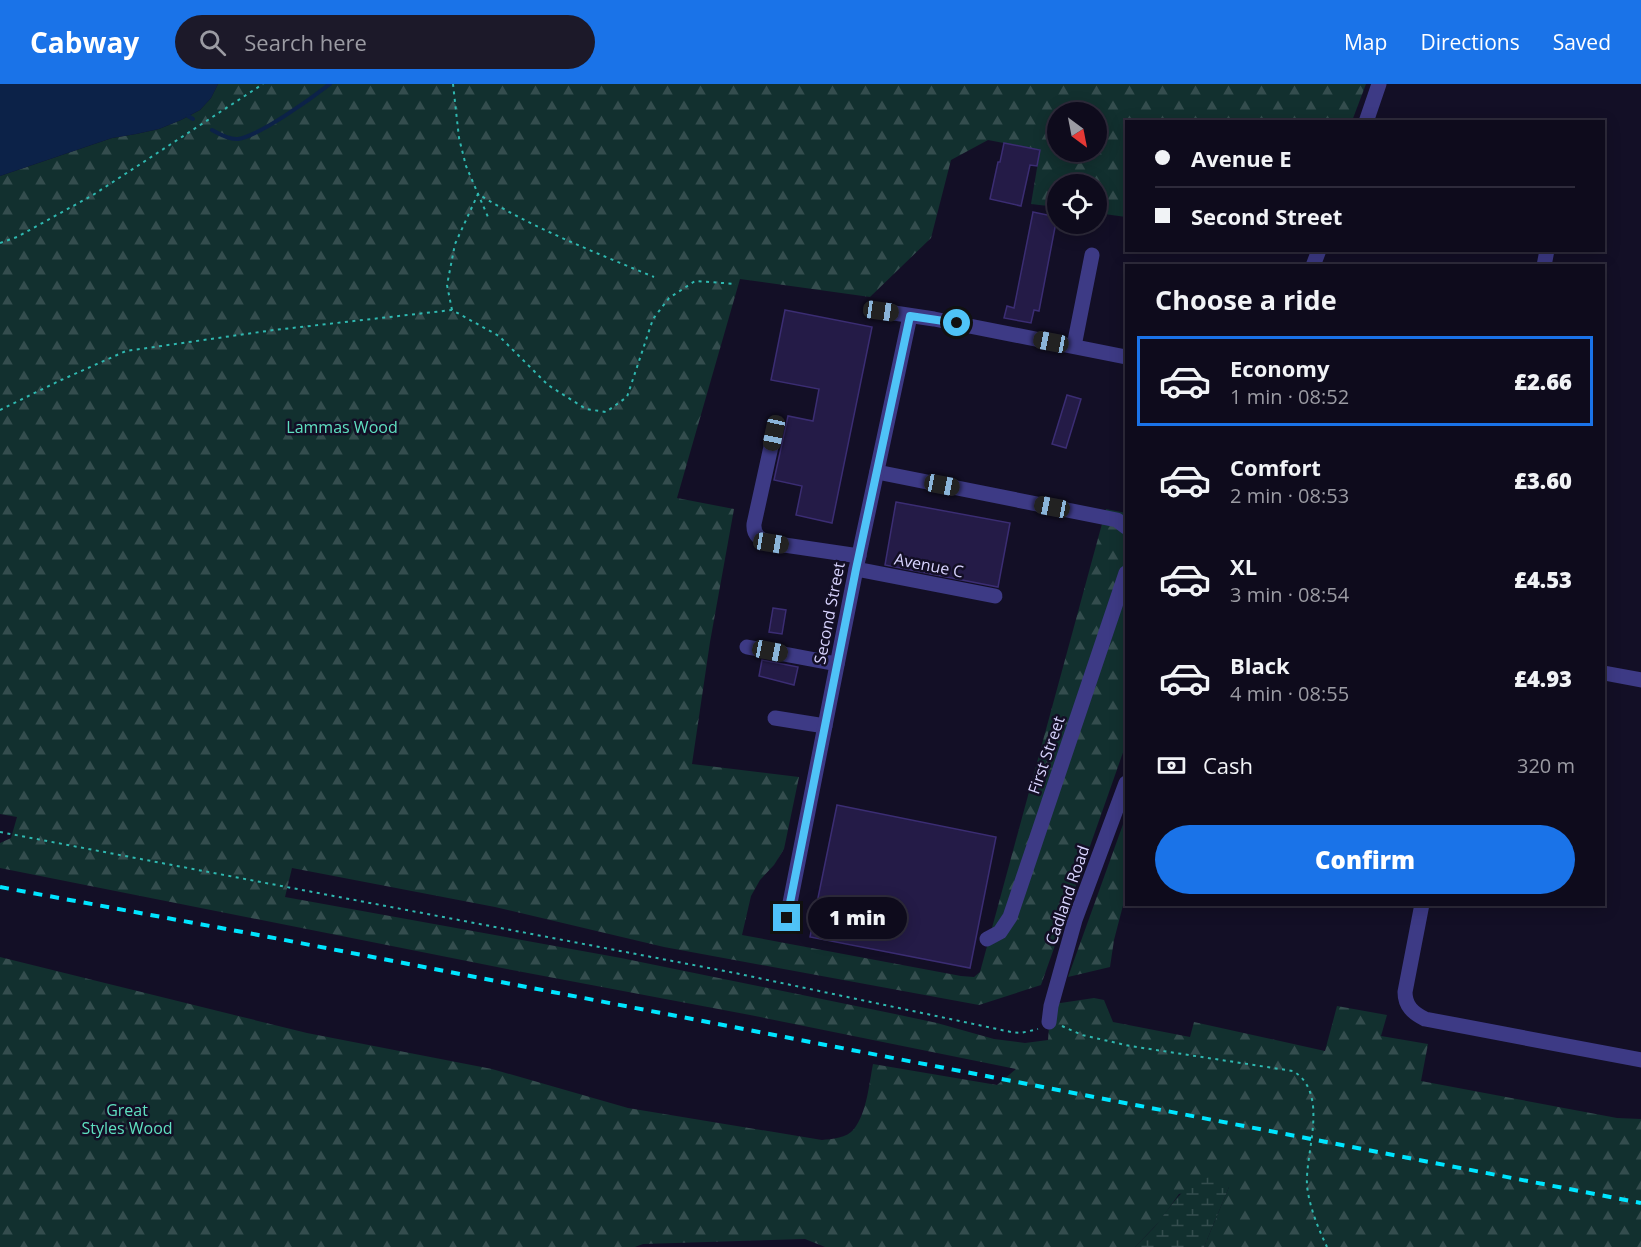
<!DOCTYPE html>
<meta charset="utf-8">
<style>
body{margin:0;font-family:"Open Sans",sans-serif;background:#1c1929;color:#f1f3f6;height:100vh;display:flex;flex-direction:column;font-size:22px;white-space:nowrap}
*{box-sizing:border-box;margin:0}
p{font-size:20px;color:#9b9ba3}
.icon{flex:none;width:33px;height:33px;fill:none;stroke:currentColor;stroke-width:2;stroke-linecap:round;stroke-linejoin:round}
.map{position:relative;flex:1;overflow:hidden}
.details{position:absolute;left:1125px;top:180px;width:480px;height:642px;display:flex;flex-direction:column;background:#0e0b1c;border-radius:0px;box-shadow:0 3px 15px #0003,0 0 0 2px #2e2b3b}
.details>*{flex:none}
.top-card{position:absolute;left:1125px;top:36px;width:480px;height:132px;border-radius:0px;box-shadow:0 3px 15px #0003,0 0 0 2px #2e2b3b;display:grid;align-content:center;height:132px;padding:0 30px;background:#0e0b1c}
.needle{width:39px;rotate:148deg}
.fabs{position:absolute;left:1047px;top:18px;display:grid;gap:12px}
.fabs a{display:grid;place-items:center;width:60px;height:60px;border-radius:50%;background:#0e0b1c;box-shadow:0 3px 15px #0003,0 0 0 2px #2e2b3b;font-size:30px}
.end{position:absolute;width:27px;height:27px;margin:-14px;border:8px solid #4fc3f7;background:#111;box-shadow:0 0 0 3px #111}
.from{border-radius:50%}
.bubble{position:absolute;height:42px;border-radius:21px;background:#0e0b1c;box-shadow:0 3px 15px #0003,0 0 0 2px #2e2b3b;font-size:20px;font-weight:800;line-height:42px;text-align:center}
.car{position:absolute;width:18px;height:36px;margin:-18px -9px;border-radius:8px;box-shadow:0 0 4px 2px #0007;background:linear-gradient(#222 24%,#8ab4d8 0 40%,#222 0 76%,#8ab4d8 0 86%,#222 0)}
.top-card b{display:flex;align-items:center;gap:21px;height:57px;font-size:22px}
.top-card b+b{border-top:2px solid #2e2b3b}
.top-card i{width:15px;height:15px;background:#f1f3f6}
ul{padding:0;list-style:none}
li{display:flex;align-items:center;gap:18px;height:90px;margin:0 12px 9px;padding:0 18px;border:3px solid transparent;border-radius:0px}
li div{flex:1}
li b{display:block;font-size:22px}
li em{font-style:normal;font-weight:800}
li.current{border-color:#1a73e8}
li>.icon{width:54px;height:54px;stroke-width:1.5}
h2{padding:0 30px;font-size:27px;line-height:72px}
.pay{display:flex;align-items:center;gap:15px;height:66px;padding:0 30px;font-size:22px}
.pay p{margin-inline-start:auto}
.primary-button{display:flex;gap:12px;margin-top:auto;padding:12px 30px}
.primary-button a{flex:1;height:69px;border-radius:36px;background:#1a73e8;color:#fff;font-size:24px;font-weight:800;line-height:69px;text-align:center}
header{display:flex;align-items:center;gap:36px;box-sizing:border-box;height:84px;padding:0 30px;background:#1a73e8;color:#fff}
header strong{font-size:28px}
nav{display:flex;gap:33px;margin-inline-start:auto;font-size:21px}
.search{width:420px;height:54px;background:#1c1929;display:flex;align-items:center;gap:15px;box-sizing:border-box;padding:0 21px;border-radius:33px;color:#9b9ba3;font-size:22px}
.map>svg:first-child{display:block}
</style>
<header>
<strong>Cabway</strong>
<div class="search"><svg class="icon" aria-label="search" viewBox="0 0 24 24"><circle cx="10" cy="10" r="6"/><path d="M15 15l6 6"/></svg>Search here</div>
<nav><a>Map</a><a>Directions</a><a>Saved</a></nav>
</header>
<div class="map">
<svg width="1641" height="1163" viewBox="0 0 1641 1163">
<defs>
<pattern id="forest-firs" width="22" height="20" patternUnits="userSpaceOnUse" patternTransform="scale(1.5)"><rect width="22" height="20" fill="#12302f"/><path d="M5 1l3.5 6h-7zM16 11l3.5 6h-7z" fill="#344d4e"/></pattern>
<pattern id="wetland-marsh" width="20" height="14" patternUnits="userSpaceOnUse" patternTransform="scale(1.5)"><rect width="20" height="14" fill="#12302f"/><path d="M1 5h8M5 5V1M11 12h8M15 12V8" fill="none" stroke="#344d4e"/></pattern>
</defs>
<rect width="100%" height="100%" fill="#130f26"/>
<!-- forest -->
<g fill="url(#forest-firs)" fill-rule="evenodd">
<path d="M218 0H1366L1352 37 1126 38V133L1097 129 1096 100H1058L1057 123 1031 120 1040 66 988 56 951 76 931 154 870 213 740 195 677 414 734 425 710 558 692 680 799 693 784 765 774 781 760 796 751 812 742 851 961 892 974 893 980 888 1106 425 1126 429V660L1041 901 979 921 664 863 495 823 292 784 285 813 621 874 895 930 937 939 994 955 1025 959 1048 956 1049 943 1047 921 1094 914 1104 916 1113 938 1190 953 1194 938 1325 967 1337 922 1387 931 1381 952 1428 960 1421 997 1617 1034 1641 1035V1163H1204L1229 1103 1179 1110 1159 1138 1135 1163H825L805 1155 643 1160 635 1163H0V873L307 949 492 985 628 1024 822 1056C832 1055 847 1054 854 1045 867 1028 869 1000 873 980L997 1001 1016 985 750 931 507 885 0 784V759L11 754 17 733 0 730V92L112 54 136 50 159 45 181 36 200 26 211 14ZM1058 28H1096V68H1058Z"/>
<path d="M1126 732V810L1114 856 1110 883 1068 893Z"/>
</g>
<!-- wetland -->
<path fill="url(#wetland-marsh)" d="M1213 1092 1225 1095 1229 1103 1204 1163H1135C1143 1154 1153 1146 1160 1136 1178 1113 1184 1100 1213 1092Z"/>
<!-- water -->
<path fill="#0c2248" d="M0 0H218L211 14 200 26 181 36 159 45 136 50 112 54 0 92Z"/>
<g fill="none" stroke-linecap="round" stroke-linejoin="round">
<!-- stream -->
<g stroke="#0c2248" stroke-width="4">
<path d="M188 32 193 35"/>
<path d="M212 46C219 50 230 56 238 55 259 52 312 14 330 0"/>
</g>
</g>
<!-- building -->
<g fill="#241b47" stroke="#3b2d73" stroke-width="1.5">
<path d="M1004 59 1040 66 1037 82 1030 81 1021 122 990 115 998 78H1000Z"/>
<path d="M1033 128 1057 133 1039 227 1034 226 1031 239 1004 234 1007 222 1014 224Z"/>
<path d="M785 226 872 243 832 439 796 431 802 402 774 396 788 332 813 337 819 305 771 296Z"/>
<path d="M1067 311 1081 315 1066 364 1052 360Z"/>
<path d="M896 418 1010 439 998 503 885 481Z"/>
<path d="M773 524 786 526 782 550 769 548Z"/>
<path d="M762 576 798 583 794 601 759 592Z"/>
<path d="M837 721 996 753 970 884 810 853Z"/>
</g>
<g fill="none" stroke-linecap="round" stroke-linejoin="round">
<!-- path -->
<g stroke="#2fb8b0" stroke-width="2" stroke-dasharray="3 4.5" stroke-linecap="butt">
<path d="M453 0 459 54 466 82 488 133"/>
<path d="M0 159 17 153 93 111 263 0"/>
<path d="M452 226 447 201 455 160 478 110C533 144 594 168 654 193"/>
<path d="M0 326 59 297 126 267 274 246 452 226 499 252 548 301 586 325 606 328 627 313 653 235 669 214 695 197 736 200"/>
<path d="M0 748 735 889 1011 948 1021 949 1038 945"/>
<path d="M1062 942 1082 951 1130 962 1293 987C1330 1009 1305 1068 1307 1101 1309 1122 1318 1144 1327 1163"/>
</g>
<!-- minor -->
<g stroke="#3d3a85" stroke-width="15">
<path d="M1366 38 1379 0"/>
<path d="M1313 182 1319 166"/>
<path d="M1544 182 1547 166"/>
<path d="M881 227 934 235 1126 273"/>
<path d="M1074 262 1092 171"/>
<path d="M774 349 754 440C753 452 761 456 771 459L859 472"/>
<path d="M877 388 1117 436 1126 443"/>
<path d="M856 485 995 512"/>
<path d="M747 563 837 580"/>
<path d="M1604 589 1641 596"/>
<path d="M775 634 825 642"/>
<path d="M1422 820 1405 908C1405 922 1413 929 1425 935L1641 976"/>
<path d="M787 834 856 485 910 232"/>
<path d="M987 855 1000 848 1010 833 1126 489"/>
<path d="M1049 938 1051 922 1075 836 1126 699"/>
</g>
<!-- rail -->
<path stroke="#00e5ff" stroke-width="4" stroke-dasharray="9 8" stroke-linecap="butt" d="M0 803 264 852 1641 1119"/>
</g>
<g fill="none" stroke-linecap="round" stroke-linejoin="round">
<!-- route -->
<path stroke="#4fc3f7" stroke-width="8" d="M787 834 856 485 910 232 957 239"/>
</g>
<g text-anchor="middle" stroke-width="5" stroke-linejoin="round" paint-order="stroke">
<!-- park labels -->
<g font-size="16" fill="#5fe0c0" stroke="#130f26">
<text x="342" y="349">Lammas Wood</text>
<text x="127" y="1032">Great<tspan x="127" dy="18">Styles Wood</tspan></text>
</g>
<!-- street labels -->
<g font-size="16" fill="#d9d4ff" stroke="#130f26">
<text transform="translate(929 481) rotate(11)" y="6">Avenue C</text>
<text transform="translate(829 529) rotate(-79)" y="6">Second Street</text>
<text transform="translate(1046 671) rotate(-71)" y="6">First Street</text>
<text transform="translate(1067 811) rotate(-71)" y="6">Cadland Road</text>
</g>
</g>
</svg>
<div class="fabs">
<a><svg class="needle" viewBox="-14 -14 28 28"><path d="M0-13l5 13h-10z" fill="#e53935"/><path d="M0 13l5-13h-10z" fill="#9b9ba3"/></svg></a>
<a><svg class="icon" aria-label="locate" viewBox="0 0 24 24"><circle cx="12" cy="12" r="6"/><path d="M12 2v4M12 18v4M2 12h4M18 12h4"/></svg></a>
</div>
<i class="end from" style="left:957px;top:239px"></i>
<i class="end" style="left:787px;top:834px"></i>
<div class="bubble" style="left:808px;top:813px;width:99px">1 min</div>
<i class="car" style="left:881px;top:227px;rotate:98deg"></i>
<i class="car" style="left:1051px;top:258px;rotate:281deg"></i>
<i class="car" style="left:774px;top:349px;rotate:192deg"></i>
<i class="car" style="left:942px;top:401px;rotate:101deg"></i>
<i class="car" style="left:1052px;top:423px;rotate:281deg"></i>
<i class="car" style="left:771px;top:459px;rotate:99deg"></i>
<i class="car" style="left:770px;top:567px;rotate:101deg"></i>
<div class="top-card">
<b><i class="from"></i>Avenue E</b>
<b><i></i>Second Street</b>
</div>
<section class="details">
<h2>Choose a ride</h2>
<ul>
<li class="current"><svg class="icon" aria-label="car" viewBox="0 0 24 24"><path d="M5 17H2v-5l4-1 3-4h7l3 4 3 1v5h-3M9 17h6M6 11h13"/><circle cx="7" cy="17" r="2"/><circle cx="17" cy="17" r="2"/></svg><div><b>Economy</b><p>1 min · 08:52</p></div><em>£2.66</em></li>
<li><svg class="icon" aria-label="car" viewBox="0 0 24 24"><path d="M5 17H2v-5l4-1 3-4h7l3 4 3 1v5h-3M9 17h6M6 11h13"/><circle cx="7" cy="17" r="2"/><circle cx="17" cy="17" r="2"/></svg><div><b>Comfort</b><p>2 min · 08:53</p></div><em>£3.60</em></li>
<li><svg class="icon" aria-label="car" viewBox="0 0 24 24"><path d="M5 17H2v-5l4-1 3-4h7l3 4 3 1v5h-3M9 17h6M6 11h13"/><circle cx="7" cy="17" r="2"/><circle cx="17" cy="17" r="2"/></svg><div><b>XL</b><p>3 min · 08:54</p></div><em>£4.53</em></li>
<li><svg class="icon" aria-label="car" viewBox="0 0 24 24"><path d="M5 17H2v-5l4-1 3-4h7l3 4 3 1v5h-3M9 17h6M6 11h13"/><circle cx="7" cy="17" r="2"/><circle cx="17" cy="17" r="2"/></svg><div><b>Black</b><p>4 min · 08:55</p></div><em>£4.93</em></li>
</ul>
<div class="pay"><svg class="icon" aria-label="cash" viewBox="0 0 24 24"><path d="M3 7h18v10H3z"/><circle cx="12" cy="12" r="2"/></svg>Cash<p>320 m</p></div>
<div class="primary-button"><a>Confirm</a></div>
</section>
</div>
